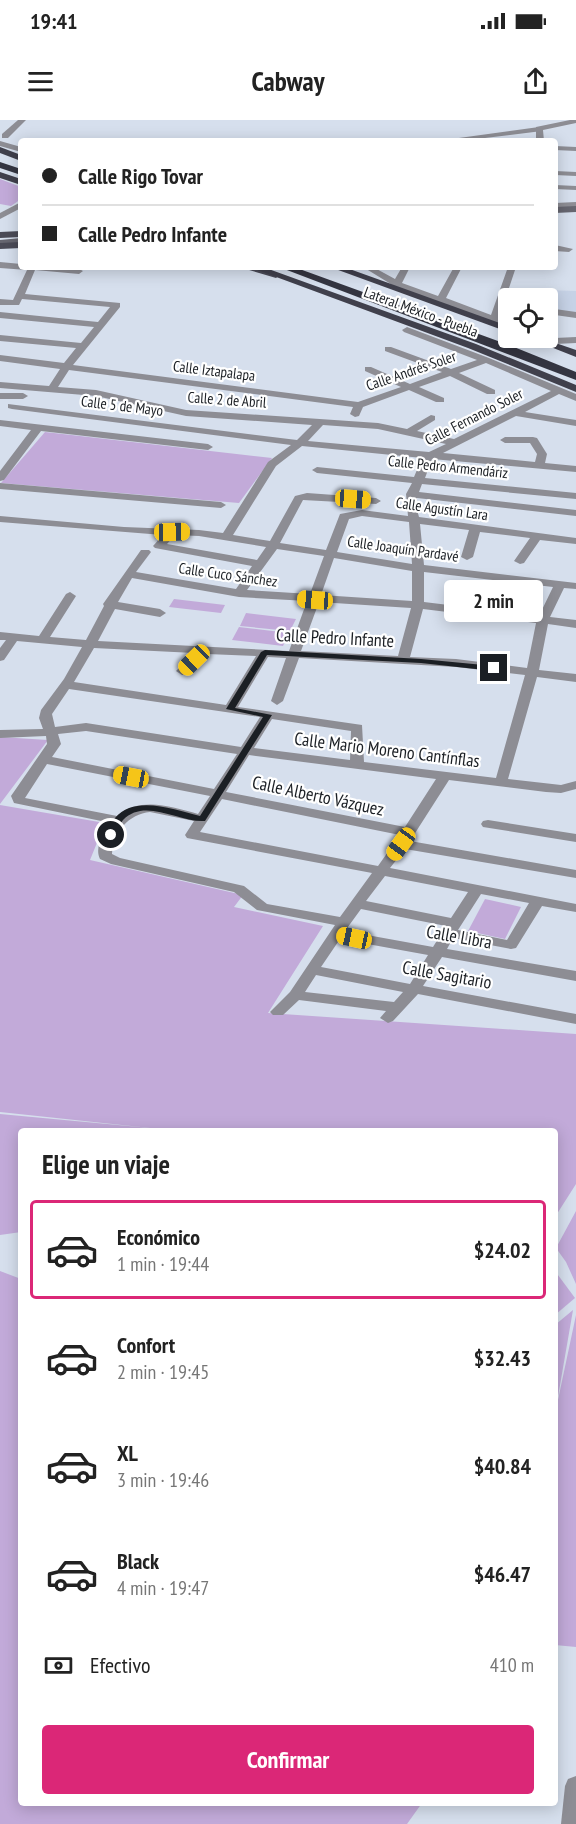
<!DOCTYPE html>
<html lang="es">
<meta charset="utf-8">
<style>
body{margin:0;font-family:"PT Sans Narrow",sans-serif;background:#f2f2f2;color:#222;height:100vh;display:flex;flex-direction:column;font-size:22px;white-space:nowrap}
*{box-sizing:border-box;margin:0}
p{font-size:20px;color:#767676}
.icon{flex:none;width:33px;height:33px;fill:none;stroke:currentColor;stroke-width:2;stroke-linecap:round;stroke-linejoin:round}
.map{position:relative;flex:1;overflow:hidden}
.sheet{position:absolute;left:18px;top:1008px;width:540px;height:678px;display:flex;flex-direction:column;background:#fff;border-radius:6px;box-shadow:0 3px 15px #0003}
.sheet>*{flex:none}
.hud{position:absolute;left:18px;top:18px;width:540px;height:132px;border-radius:6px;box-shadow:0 3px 15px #0003;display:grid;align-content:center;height:132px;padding:0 24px;background:#fff}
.fabs{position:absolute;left:498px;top:168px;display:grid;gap:12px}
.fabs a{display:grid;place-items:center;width:60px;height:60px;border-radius:6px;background:#fff;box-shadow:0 3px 15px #0003;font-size:30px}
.end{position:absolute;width:27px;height:27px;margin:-14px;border:8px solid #1b1f24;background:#fff;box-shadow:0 0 0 3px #fff}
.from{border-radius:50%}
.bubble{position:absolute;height:42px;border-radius:6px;background:#fff;box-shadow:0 3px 15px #0003;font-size:20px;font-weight:600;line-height:42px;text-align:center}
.car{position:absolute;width:18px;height:36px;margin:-18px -9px;border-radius:8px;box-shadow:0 0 4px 2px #0007;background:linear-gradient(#f5c518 24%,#345 0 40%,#f5c518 0 76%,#345 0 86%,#f5c518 0)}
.hud b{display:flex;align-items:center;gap:21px;height:57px;font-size:22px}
.hud b+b{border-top:2px solid #e0e0e0}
.hud i{width:15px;height:15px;background:#222}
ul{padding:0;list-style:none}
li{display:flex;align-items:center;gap:18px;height:99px;margin:0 12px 9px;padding:0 12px;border:3px solid transparent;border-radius:6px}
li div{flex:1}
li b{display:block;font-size:22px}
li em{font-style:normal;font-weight:600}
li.active{border-color:#db2777}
li>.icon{width:54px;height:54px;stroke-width:1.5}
h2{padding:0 24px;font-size:27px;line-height:72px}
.pay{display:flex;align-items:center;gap:15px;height:66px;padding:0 24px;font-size:22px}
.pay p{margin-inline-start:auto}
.button{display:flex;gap:12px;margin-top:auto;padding:12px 24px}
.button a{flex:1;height:69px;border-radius:6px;background:#db2777;color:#fff;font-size:24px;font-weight:600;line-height:69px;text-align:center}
.status{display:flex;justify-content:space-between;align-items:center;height:42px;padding:0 30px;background:#fff;direction:ltr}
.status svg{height:16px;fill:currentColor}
header{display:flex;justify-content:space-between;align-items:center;height:78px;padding:0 24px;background:#fff;font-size:27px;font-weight:600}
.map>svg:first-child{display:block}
</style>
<div class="status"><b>19:41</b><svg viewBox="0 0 49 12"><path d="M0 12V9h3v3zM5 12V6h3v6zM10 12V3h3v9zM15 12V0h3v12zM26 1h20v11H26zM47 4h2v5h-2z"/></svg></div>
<header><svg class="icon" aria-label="menu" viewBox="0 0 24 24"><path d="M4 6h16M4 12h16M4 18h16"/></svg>Cabway<svg class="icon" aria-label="share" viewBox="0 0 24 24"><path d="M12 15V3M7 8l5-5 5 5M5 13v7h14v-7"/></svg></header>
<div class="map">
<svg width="576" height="1704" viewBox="0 0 576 1704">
<rect width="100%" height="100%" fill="#d6dfed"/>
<!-- built -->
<path fill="#c6d2e6" d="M511 169 576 171V193L548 190V178H508V185H505Z"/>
<!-- green -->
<g fill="#c2aad9">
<path d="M0 59 21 67V79L11 86 0 84Z"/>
<path d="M45 312 272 338 239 383 1 363Z"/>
<path d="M174 479 225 485 221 493 169 487Z"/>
<path d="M246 493 296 499 290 511 240 506Z"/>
<path d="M239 507 289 513 283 526 232 520Z"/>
<path d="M0 617 48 620 0 684Z"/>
<path d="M0 685 105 703 90 740 243 775 234 787 323 806 268 893 576 914V1064L555 1097V1011H21V1112L0 1115V994L150 1008 0 992Z"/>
<path d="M485 779 521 787 505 819 468 811Z"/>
<path d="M576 1091V1164L566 1142 556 1128Z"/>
<path d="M0 1151 21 1159V1683H422L407 1704H0Z"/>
<path d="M555 1151 575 1178 555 1195Z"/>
<path d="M573 1190 555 1294 576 1195V1527L555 1525V1205Z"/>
</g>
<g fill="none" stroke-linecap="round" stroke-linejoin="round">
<!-- minor -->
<g fill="#8d8d94" fill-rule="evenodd">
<path d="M18 0H26L8 18H2V14Z"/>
<path d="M539 7 543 9 542 11 460 21H437Z"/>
<path d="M0 21 21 27V32L0 26Z"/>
<path d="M555 26 576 27V31L555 30Z"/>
<path d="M555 51 576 52V56L555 55Z"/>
<path d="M555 65 576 66V70L555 69Z"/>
<path d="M21 82V88L0 99V93Z"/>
<path d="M576 82V88L555 89V83Z"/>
<path d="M555 125 573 129 569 132 555 131Z"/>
<path d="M0 142 21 144V147C36 147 72 143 83 151L79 154 35 150 25 174 120 183V187L73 245 358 282 401 267 365 251V247H371L410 264 442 252 385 231V227H391L451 249 477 240 404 212 402 210 407 207 489 238 576 274V281L559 274 525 292 576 300V306L516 296 443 333 535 342 537 334 530 323H505L500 320 505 317H533L537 318 547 334 545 343 576 346V352L432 339 425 358 576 373V379L422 364 419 372 576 390V396L417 378 415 382 419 397 576 418V424L540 420 524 443 520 444 514 441 530 418 480 412 473 437 467 440 461 437 469 410 420 404 424 445 576 463V469L564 468 550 497 576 500V508L548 504 539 550 576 554V562L537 557 508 659 561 665 576 661V669L561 673 546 672 449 660 410 721 576 750V758L405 729 390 748 576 784V792L542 786 516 828 511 829 453 818 447 829 576 851V861L442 837 423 866 576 894V904L418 874 393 901 388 903 380 898 386 891 299 880 283 895H273L270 892 290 872 335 805 257 790 234 772 111 744 100 739C94 727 104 713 111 703L14 683 11 676 47 624 46 616 0 618V610L43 609 39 598 41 590 64 559 82 527 17 521 4 540 0 541V528L6 520H0V512L39 516 66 474 70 472 76 476 50 517 86 520 104 486 103 484 141 430H149L151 432 136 452 236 469 252 446 155 428 153 426 163 415 0 402V396L124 407 199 410 223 413 268 342 291 325 12 289 8 288V284L297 320 312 305 186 296 96 276 0 268V262L49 266 60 249 0 241V235L64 243 76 228 0 221V215L81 223 94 207 0 198V192L98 202 110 187 22 179 19 185H0V179L13 180 27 150 0 148ZM486 243 551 271 454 319 417 311 435 300V296L431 295 407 309 378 303 186 290 96 270 58 267 69 250 353 287 350 294 355 297 359 296 363 287 409 270 436 282H444V278L419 267 450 256 487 274H495V270L459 253ZM323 305 378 309 446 324 429 332 308 321ZM302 326 422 338 414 357 317 347 312 350 317 353 412 363 406 374 408 396 362 390 340 394 326 430 280 423 303 380 376 384 381 381 376 378 307 373 295 376 270 421 233 415 276 346ZM362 396 409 402 412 444 337 432 349 399ZM175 415 199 416 266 427 257 440 167 424ZM277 429 324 436 310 474 247 470ZM334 438 412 451V481L321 475ZM424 452 553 467 539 496 424 482ZM132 458 239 477 307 481 289 531 98 521 115 489 160 497 166 493 160 489 118 482ZM319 482 411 488 398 536 301 531ZM423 489 536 503 527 548 456 539 410 537ZM94 528 194 533 176 551 182 555 186 554 207 534 256 536 226 585 74 562ZM268 537 286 538 271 581 277 585 283 581 299 538 456 547 525 555 496 658 364 642 362 605 238 587ZM69 569 260 597 241 627 86 603 55 607 52 594ZM272 599 351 611 350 640 254 628ZM86 611 237 634 214 669 52 637 61 624 58 614ZM249 635 436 659 405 707 226 672ZM47 644 210 676 198 694C172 687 141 676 117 696L25 678ZM222 679 400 715 378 746 200 712ZM150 692 194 701 185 715 187 718 372 753 340 797 267 784 244 766 120 738 112 734C113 712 129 694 150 692ZM385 756 468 772 451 798 366 781ZM481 774 529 783 507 820 458 810ZM361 789 446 806 433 827 345 811ZM340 819 428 835 410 864 321 847ZM316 855 403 872 394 882 305 872Z"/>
<path d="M363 147H373L395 159 402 147H410L402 163 438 176 454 147H462L446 178 491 195 508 147H516L499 198 508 201V207L394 166Z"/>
<path d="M548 188 576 192V198L548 194Z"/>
<path d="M548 216 555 218 576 217V223L555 224 540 218Z"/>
<path d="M0 273H23L28 276 23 279H0Z"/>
<path d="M0 300 208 324 213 327 208 330 41 311 4 360 0 361V351L31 310 0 306Z"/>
<path d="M0 363 221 382 226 385 221 388 0 369Z"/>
<path d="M488 700 576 714V722L483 707 481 704 483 701Z"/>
<path d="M576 1656V1704H561L565 1666 568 1659Z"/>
</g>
<!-- tertiary -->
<path fill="#8d8d94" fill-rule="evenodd" d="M570 0H576V3L543 10 544 21H536V7Z"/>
<!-- secondary -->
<g fill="#666670" fill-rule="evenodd">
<path d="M576 86V92L555 93V87Z"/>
<path d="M21 118V124L0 126V120Z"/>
</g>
<!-- primary -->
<g fill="#4b4b57" fill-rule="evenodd">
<path d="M21 111V117L0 118V112Z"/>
<path d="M21 122V128L0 129V123Z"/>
<path d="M239 147H254L280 155 276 158Z"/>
</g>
<!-- trunk -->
<g fill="#40404c" fill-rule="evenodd">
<path d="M0 27 21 35V41L0 33Z"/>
<path d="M0 52 21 59V65L0 58Z"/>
<path d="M249 147H263L476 224 576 265V272L468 228Z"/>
<path d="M330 147H344L508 206V212Z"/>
<path d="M528 218H541L576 230V237Z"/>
</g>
<!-- motorway -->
<g fill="#343541" fill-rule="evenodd">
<path d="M0 42 21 49V55L0 48Z"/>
<path d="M279 147H294L509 225 576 252V260Z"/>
</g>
</g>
<!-- route -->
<path fill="#1b1f24" d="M265 530 421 539 494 546 498 548 494 551 421 543 267 535 235 588 272 595 205 701C180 703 145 677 123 700 119 705 117 712 114 717H108L107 715C109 710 111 703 115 698 135 674 175 690 200 696L263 597 226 589 261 532Z"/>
<g text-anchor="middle" stroke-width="4.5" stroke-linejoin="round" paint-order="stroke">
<!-- far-street labels -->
<g font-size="15" fill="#1b1f24" stroke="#fff">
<text transform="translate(421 192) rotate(20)" y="5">Lateral México - Puebla</text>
<text transform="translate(214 251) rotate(7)" y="5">Calle Iztapalapa</text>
<text transform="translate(411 251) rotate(-19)" y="5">Calle Andrés Soler</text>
<text transform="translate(227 280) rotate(4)" y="5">Calle 2 de Abril</text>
<text transform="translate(122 286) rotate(7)" y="5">Calle 5 de Mayo</text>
<text transform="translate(474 297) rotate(-27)" y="5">Calle Fernando Soler</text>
<text transform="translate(448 347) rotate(6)" y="5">Calle Pedro Armendáriz</text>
<text transform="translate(442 389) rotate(8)" y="5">Calle Agustín Lara</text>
<text transform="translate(403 429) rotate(8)" y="5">Calle Joaquín Pardavé</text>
<text transform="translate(228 455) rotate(8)" y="5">Calle Cuco Sánchez</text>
</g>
<!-- street labels -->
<g font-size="18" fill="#1b1f24" stroke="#fff">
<text transform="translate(335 518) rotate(3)" y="6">Calle Pedro Infante</text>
<text transform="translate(387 630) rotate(7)" y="6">Calle Mario Moreno Cantínflas</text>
<text transform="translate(318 676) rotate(12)" y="6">Calle Alberto Vázquez</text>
<text transform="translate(459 817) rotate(10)" y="6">Calle Libra</text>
<text transform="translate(447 855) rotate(10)" y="6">Calle Sagitario</text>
</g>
</g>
</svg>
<div class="fabs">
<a><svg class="icon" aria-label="locate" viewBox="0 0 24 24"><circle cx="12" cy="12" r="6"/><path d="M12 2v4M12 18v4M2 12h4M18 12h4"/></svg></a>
</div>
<i class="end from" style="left:111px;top:715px"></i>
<i class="end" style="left:494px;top:548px"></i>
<div class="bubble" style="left:444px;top:460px;width:99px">2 min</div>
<i class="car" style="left:353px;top:379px;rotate:94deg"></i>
<i class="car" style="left:172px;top:412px;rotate:89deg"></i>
<i class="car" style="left:315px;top:480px;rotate:274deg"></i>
<i class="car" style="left:194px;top:540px;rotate:226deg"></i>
<i class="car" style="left:131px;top:657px;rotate:281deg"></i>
<i class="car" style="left:401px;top:724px;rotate:216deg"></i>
<i class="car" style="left:354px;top:818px;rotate:282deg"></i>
<div class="hud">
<b><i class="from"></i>Calle Rigo Tovar</b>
<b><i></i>Calle Pedro Infante</b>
</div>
<section class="sheet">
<h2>Elige un viaje</h2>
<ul>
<li class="active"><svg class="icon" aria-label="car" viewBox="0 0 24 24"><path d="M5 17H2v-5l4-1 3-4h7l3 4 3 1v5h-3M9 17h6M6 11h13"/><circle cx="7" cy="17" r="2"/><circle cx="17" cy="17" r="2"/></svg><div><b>Económico</b><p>1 min · 19:44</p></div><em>$24.02</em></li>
<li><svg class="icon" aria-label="car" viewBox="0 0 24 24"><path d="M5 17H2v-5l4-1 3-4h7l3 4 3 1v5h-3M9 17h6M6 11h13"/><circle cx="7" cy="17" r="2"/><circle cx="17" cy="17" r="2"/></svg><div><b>Confort</b><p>2 min · 19:45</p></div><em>$32.43</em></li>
<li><svg class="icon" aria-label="car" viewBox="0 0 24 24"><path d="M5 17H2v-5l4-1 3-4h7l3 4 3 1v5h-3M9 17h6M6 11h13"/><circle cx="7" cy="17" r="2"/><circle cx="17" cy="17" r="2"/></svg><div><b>XL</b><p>3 min · 19:46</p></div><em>$40.84</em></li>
<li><svg class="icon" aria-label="car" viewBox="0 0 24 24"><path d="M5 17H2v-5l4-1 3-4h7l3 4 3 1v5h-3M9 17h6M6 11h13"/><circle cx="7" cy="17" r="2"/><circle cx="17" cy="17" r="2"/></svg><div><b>Black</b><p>4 min · 19:47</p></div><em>$46.47</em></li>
</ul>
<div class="pay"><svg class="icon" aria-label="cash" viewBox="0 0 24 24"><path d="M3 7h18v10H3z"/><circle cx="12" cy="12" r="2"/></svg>Efectivo<p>410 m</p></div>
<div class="button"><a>Confirmar</a></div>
</section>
</div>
